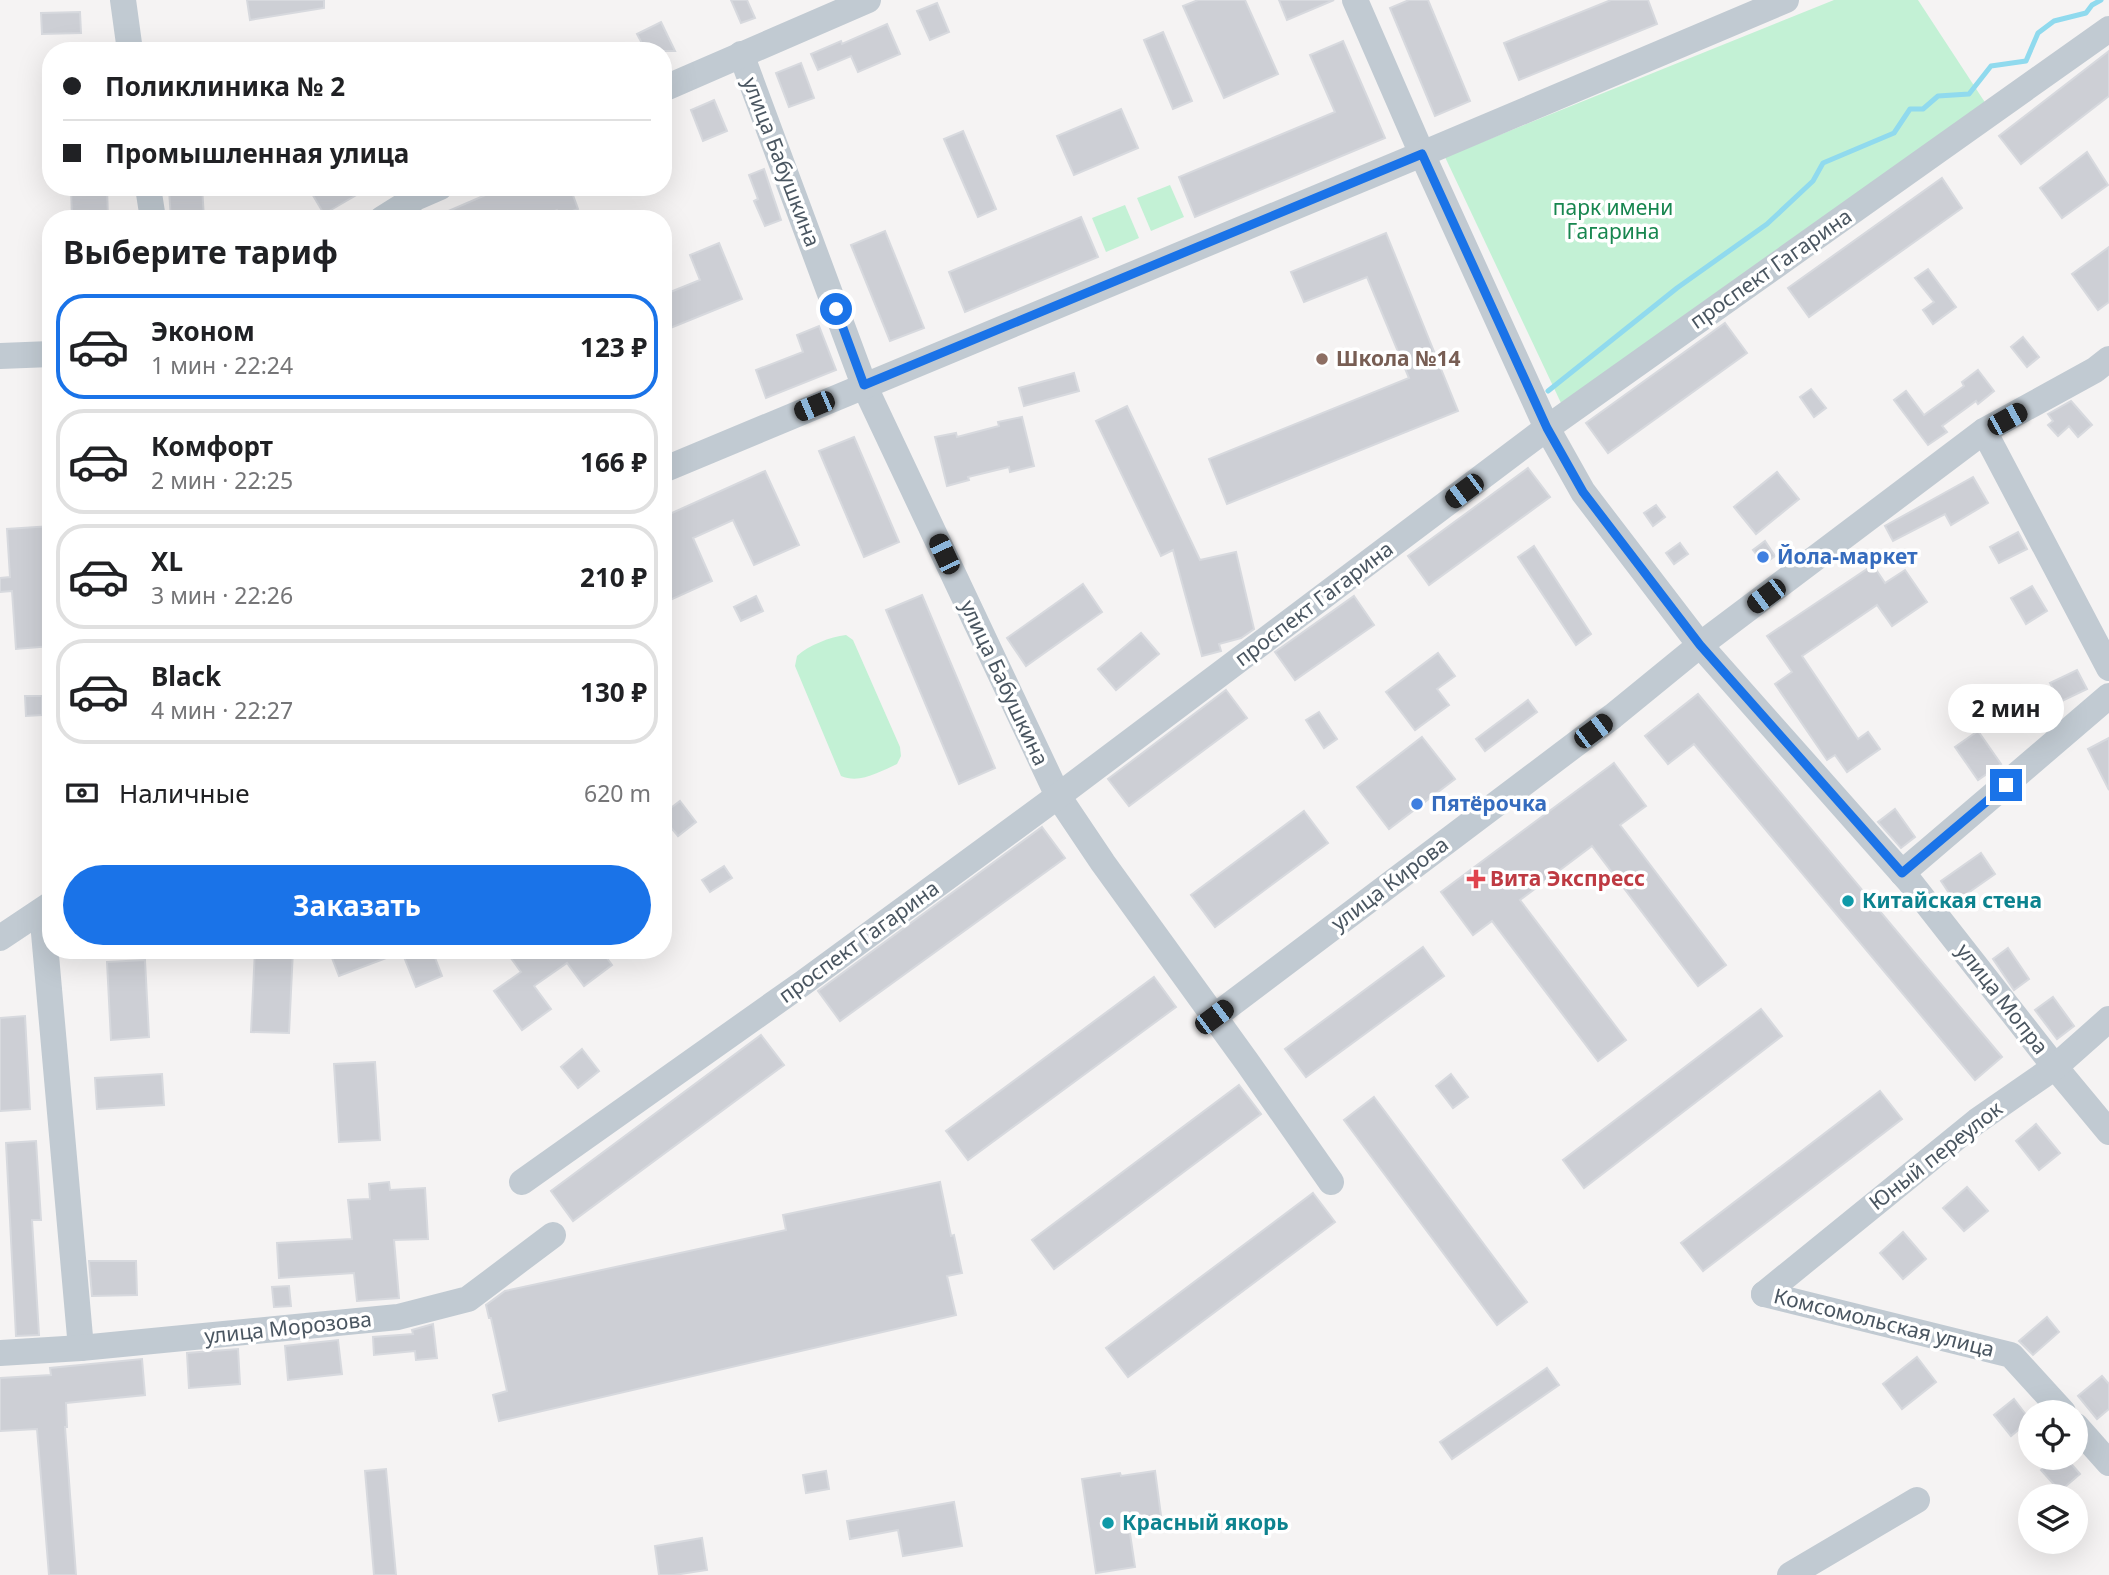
<!DOCTYPE html>
<html lang="ru">
<meta charset="utf-8">
<style>
body{margin:0;font-family:"Noto Sans",sans-serif;background:#f6f6f6;color:#202124;height:100vh;display:flex;flex-direction:column;font-size:26px;white-space:nowrap}
*{box-sizing:border-box;margin:0}
p{font-size:23px;color:#757577}
.icon{flex:none;width:38px;height:38px;fill:none;stroke:currentColor;stroke-width:2;stroke-linecap:round;stroke-linejoin:round}
.map{position:relative;flex:1;overflow:hidden}
.panel{position:absolute;left:42px;top:210px;width:630px;height:749px;display:flex;flex-direction:column;background:#fff;border-radius:28px;box-shadow:0 7px 28px #0002}
.panel>*{flex:none}
.hud{position:absolute;left:42px;top:42px;width:630px;height:154px;border-radius:28px;box-shadow:0 7px 28px #0002;display:grid;align-content:center;height:154px;padding:0 21px;background:#fff}
.buttons{position:absolute;left:2018px;top:1400px;display:grid;gap:14px}
.buttons a{display:grid;place-items:center;width:70px;height:70px;border-radius:50%;background:#fff;box-shadow:0 7px 28px #0002;font-size:35px}
.end{position:absolute;width:32px;height:32px;margin:-16px;border:9px solid #1a73e8;background:#fff;box-shadow:0 0 0 4px #fff}
.from{border-radius:50%}
.bubble{position:absolute;height:49px;border-radius:24px;background:#fff;box-shadow:0 7px 28px #0002;font-size:23px;font-weight:700;line-height:49px;text-align:center}
.car{position:absolute;width:21px;height:42px;margin:-21px -10px;border-radius:9px;box-shadow:0 0 5px 2px #0007;background:linear-gradient(#222 24%,#8ab4d8 0 40%,#222 0 76%,#8ab4d8 0 86%,#222 0)}
.hud b{display:flex;align-items:center;gap:24px;height:66px;font-size:26px}
.hud b+b{border-top:2px solid #e0e0e0}
.hud i{width:18px;height:18px;background:#202124}
ul{padding:0;list-style:none}
li{display:flex;align-items:center;gap:21px;height:105px;margin:0 14px 10px;padding:0 7px;border:4px solid #e0e0e0;border-radius:28px}
li div{flex:1}
li b{display:block;font-size:26px}
li em{font-style:normal;font-weight:700}
li.selected{border-color:#1a73e8}
li>.icon{width:63px;height:63px;stroke-width:1.5}
h2{padding:0 21px;font-size:32px;line-height:84px}
.pay{display:flex;align-items:center;gap:18px;height:77px;padding:0 21px;font-size:26px}
.pay p{margin-inline-start:auto}
.primary-button{display:flex;gap:14px;margin-top:auto;padding:14px 21px}
.primary-button a{flex:1;height:80px;border-radius:42px;background:#1a73e8;color:#fff;font-size:28px;font-weight:700;line-height:80px;text-align:center}
.map>svg:first-child{display:block}
</style>
<div class="map">
<svg width="2109" height="1575" viewBox="0 0 2109 1575">
<rect width="100%" height="100%" fill="#f5f3f3"/>
<!-- green -->
<g fill="#c3f1d5">
<path d="M1834 0H1918L1988 107 1561 403 1445 157Z"/>
<path d="M1170 185 1184 217 1151 231 1137 198Z"/>
<path d="M1125 205 1139 238 1106 252 1092 218Z"/>
<path d="M846 635 853 640 900 747 901 756 897 764C879 772 860 784 841 776L795 666 797 656C809 645 830 637 846 635Z"/>
</g>
<g fill="none" stroke-linecap="round" stroke-linejoin="round">
<!-- stream -->
<path stroke="#90daee" stroke-width="5" d="M1548 391 1677 288 1767 224 1813 181 1823 163 1894 133 1910 109H1923L1938 96 1969 94 1991 66 2026 61 2038 33 2054 21 2086 13 2092 5 2101 0"/>
</g>
<!-- building -->
<g fill="#cdcfd5" stroke="#d7d9de" stroke-width="2">
<path d="M247 0H324V8L250 20Z"/>
<path d="M731 0H747L755 18 741 23Z"/>
<path d="M1198 0H1245L1278 74 1224 98 1183 6Z"/>
<path d="M1279 0H1334L1287 20Z"/>
<path d="M1409 0H1428L1470 101 1435 116 1390 8Z"/>
<path d="M1611 0H1648L1657 24 1519 80 1504 43Z"/>
<path d="M937 3 949 32 930 40 917 11Z"/>
<path d="M80 12 81 33 42 34 41 13Z"/>
<path d="M661 22 675 51H646L637 34Z"/>
<path d="M887 24 900 54 858 72 851 56 818 70 811 54 841 41 842 44Z"/>
<path d="M1163 32 1192 101 1173 109 1144 40Z"/>
<path d="M1343 41 1385 138 1195 217 1179 177 1335 112 1310 55Z"/>
<path d="M2109 51V96L2021 164 1999 136Z"/>
<path d="M801 63 814 98 789 107 776 73Z"/>
<path d="M714 100 727 131 703 141 691 110Z"/>
<path d="M1121 109 1138 148 1074 175 1057 136Z"/>
<path d="M963 131 996 209 978 217 944 139Z"/>
<path d="M2087 152 2108 185 2062 218 2040 188Z"/>
<path d="M764 169 781 220 765 226 754 201 758 199 749 175Z"/>
<path d="M1942 178 1962 208 1809 317 1788 288Z"/>
<path d="M71 187H107L108 219H72Z"/>
<path d="M202 187 204 218 171 219 169 190Z"/>
<path d="M308 187H370L324 214Z"/>
<path d="M504 187H570L578 209 560 216 557 210 534 219H510L507 211 487 219H430Z"/>
<path d="M1081 217 1098 257 965 312 949 272Z"/>
<path d="M885 231 924 328 890 341 851 245Z"/>
<path d="M1386 233 1458 411 1227 504 1209 459 1409 378 1367 277 1304 302 1291 272Z"/>
<path d="M719 243 742 299 663 331V295L700 280 690 255Z"/>
<path d="M2109 247V302L2098 310 2072 274Z"/>
<path d="M1928 269 1956 307 1933 324 1923 310 1934 302 1915 278Z"/>
<path d="M1725 323 1747 353 1608 453 1586 423Z"/>
<path d="M819 326 836 370 766 398 756 370 803 352 797 335Z"/>
<path d="M2023 337 2039 357 2027 367 2011 347Z"/>
<path d="M1978 370 1994 391 1978 404 1976 401 1942 426 1947 432 1928 445 1894 400 1906 391 1924 415 1964 386 1962 382Z"/>
<path d="M1074 373 1079 391 1024 406 1019 388Z"/>
<path d="M1811 389 1826 408 1814 417 1800 397Z"/>
<path d="M2071 401 2092 425 2078 437 2069 426 2058 436 2048 425 2053 421 2048 414Z"/>
<path d="M1127 406 1200 560 1236 552 1254 629 1241 638 1219 644 1221 651 1202 656 1173 550 1161 556 1096 421Z"/>
<path d="M1022 417 1034 466 1010 472 1009 467 968 477 969 480 947 486 935 437 956 433 957 437 999 426 998 422Z"/>
<path d="M854 437 899 542 864 557 819 451Z"/>
<path d="M1528 468 1550 497 1429 585 1408 556Z"/>
<path d="M765 471 799 545 754 565 733 520 693 538 712 581 668 601 663 592V517Z"/>
<path d="M1777 472 1799 499 1756 534 1734 507Z"/>
<path d="M1973 477 1988 503 1951 525 1945 514 1893 541 1885 526Z"/>
<path d="M1656 505 1665 517 1653 526 1644 513Z"/>
<path d="M51 526V646L16 649 12 591 0 592V578L10 577 7 529Z"/>
<path d="M2018 532 2027 549 1999 563 1990 547Z"/>
<path d="M1765 541 1775 556 1764 564 1753 550Z"/>
<path d="M1680 543 1688 554 1674 564 1666 553Z"/>
<path d="M1534 546 1591 634 1576 645 1518 557Z"/>
<path d="M1873 565 1885 583 1905 570 1927 602 1892 626 1877 605 1802 656 1858 739 1868 732 1880 749 1847 772 1835 755 1827 760 1775 684 1792 672 1767 636Z"/>
<path d="M1083 584 1102 612 1026 666 1007 638Z"/>
<path d="M2032 586 2047 611 2026 624 2011 598Z"/>
<path d="M922 595 995 768 959 784 886 610Z"/>
<path d="M756 596 763 611 741 621 734 607Z"/>
<path d="M1354 596 1374 625 1295 680 1275 652Z"/>
<path d="M1141 633 1159 654 1116 690 1098 669Z"/>
<path d="M1438 653 1455 676 1437 689 1449 705 1415 730 1386 692Z"/>
<path d="M2077 670 2087 689 2060 702 2050 683Z"/>
<path d="M1226 690 1247 718 1129 806 1108 779Z"/>
<path d="M1698 694 2002 1057 1975 1080 1694 744 1668 764 1645 736Z"/>
<path d="M25 696H42V715L26 716Z"/>
<path d="M1528 700 1537 712 1485 751 1476 739Z"/>
<path d="M1319 712 1337 739 1324 748 1306 720Z"/>
<path d="M1978 731 2001 764 1978 780 1955 747Z"/>
<path d="M1422 737 1455 779 1389 829 1357 787Z"/>
<path d="M2109 738V790L2088 749Z"/>
<path d="M1614 763 1646 806 1620 825 1726 965 1698 986 1592 846 1520 900 1626 1040 1598 1061 1492 921 1473 935 1441 892Z"/>
<path d="M680 801 696 822 678 836 663 818V814Z"/>
<path d="M1895 809 1915 837 1901 848 1878 822Z"/>
<path d="M1304 811 1328 843 1215 927 1191 895Z"/>
<path d="M1042 827 1065 858 840 1021 818 991Z"/>
<path d="M1981 853 1995 874 1955 902 1941 881Z"/>
<path d="M724 866 732 878 710 892 702 880Z"/>
<path d="M1423 947 1444 976 1306 1077 1285 1049Z"/>
<path d="M2008 948 2029 979 2014 990 1993 959Z"/>
<path d="M255 950H293L289 1033 251 1032Z"/>
<path d="M351 950H432L442 976 416 987 402 952 339 976 332 958Z"/>
<path d="M505 950H601L612 965 584 986 567 963 534 986 551 1009 522 1030 494 991 521 972Z"/>
<path d="M145 960 149 1037 111 1040 107 962Z"/>
<path d="M1154 977 1176 1007 968 1160 946 1131Z"/>
<path d="M2053 997 2074 1026 2057 1039 2035 1010Z"/>
<path d="M1761 1009 1782 1036 1584 1188 1563 1160Z"/>
<path d="M25 1016 30 1109 0 1111V1018Z"/>
<path d="M761 1035 784 1065 573 1221 551 1191Z"/>
<path d="M582 1049 599 1071 578 1088 561 1067Z"/>
<path d="M375 1062 380 1140 339 1142 334 1064Z"/>
<path d="M162 1074 164 1105 97 1109 95 1078Z"/>
<path d="M1451 1074 1468 1097 1453 1108 1436 1086Z"/>
<path d="M1239 1085 1261 1114 1054 1269 1032 1240Z"/>
<path d="M1880 1091 1902 1119 1703 1271 1681 1243Z"/>
<path d="M1374 1097 1527 1302 1497 1325 1344 1120Z"/>
<path d="M2036 1124 2060 1153 2039 1170 2016 1141Z"/>
<path d="M36 1141 41 1220H32L39 1335 16 1336 6 1143Z"/>
<path d="M389 1182 390 1190 425 1188 428 1239 394 1240 399 1298 357 1301 354 1273 279 1278 277 1243 352 1239 348 1200 370 1199 369 1184Z"/>
<path d="M940 1182 951 1236 954 1235 962 1273 947 1276 956 1315 499 1421 493 1395 507 1391 491 1318H489L486 1305 505 1291 786 1230 783 1215Z"/>
<path d="M1967 1187 1988 1211 1964 1231 1943 1208Z"/>
<path d="M1313 1193 1335 1222 1128 1377 1106 1348Z"/>
<path d="M1903 1232 1926 1259 1903 1279 1880 1253Z"/>
<path d="M89 1261H136L137 1295 92 1296Z"/>
<path d="M289 1286 291 1306 274 1307 272 1287Z"/>
<path d="M2047 1317 2059 1332 2033 1355 2019 1341Z"/>
<path d="M433 1324 437 1358 416 1360 415 1351 374 1355 373 1337 413 1334 412 1330Z"/>
<path d="M338 1340 342 1374 288 1380 285 1346Z"/>
<path d="M238 1349 240 1384 189 1388 187 1353Z"/>
<path d="M1917 1357 1936 1382 1902 1409 1883 1384Z"/>
<path d="M142 1359 145 1395 66 1403 67 1427H65L76 1575H49L37 1429 0 1431V1378L51 1375 50 1368Z"/>
<path d="M1547 1368 1559 1385 1452 1459 1440 1442Z"/>
<path d="M2102 1376 2109 1384V1409L2097 1419 2078 1396Z"/>
<path d="M2014 1399 2030 1420 2011 1436 1994 1415Z"/>
<path d="M2056 1458H2066L2080 1474 2060 1491 2041 1470Z"/>
<path d="M386 1469 396 1575H374L365 1471Z"/>
<path d="M826 1471 829 1489 806 1493 803 1475Z"/>
<path d="M1155 1471 1162 1523 1129 1527 1135 1567 1096 1573 1082 1479 1120 1473 1121 1476Z"/>
<path d="M954 1502 962 1546 903 1556 898 1530 850 1539 847 1521Z"/>
<path d="M702 1538 707 1570 674 1575H659L655 1546Z"/>
</g>
<g fill="none" stroke-linecap="round" stroke-linejoin="round">
<!-- minor -->
<g stroke="#c1cad2" stroke-width="26">
<path d="M123 0 130 51"/>
<path d="M1355 0 1422 154 1547 428 1583 492 1700 645 1910 882 2055 1067 2109 1132"/>
<path d="M741 54 864 385 1058 796 1103 863 1247 1062 1331 1182"/>
<path d="M663 89 868 0"/>
<path d="M148 187 153 219"/>
<path d="M382 219 417 197 440 187"/>
<path d="M0 356 51 354"/>
<path d="M1984 431 2109 668"/>
<path d="M663 470 1422 154 1786 0"/>
<path d="M1902 873 2109 696"/>
<path d="M44 910V933L81 1348"/>
<path d="M0 938 51 904"/>
<path d="M1214 1017 1613 716 1700 645 1984 431 2095 370 2109 359"/>
<path d="M522 1182 803 983 1058 796 1547 428 2109 29"/>
<path d="M1764 1294 1977 1121 2055 1067 2109 1019"/>
<path d="M1764 1294 2011 1355 2063 1412"/>
<path d="M0 1353 81 1348 398 1317 468 1299 553 1235"/>
<path d="M2076 1426 2109 1463"/>
<path d="M1790 1575 1917 1500"/>
</g>
</g>
<g fill="none" stroke-linecap="round" stroke-linejoin="round">
<!-- route -->
<path stroke="#1a73e8" stroke-width="9" d="M836 309 864 385 1422 154 1547 428 1583 492 1700 645 1902 873 2006 785"/>
</g>
<!-- markers -->
<circle fill="#8d6e63" stroke="#fff" stroke-width="2.5" cx="1322" cy="359" r="7"/>
<g fill="#3f7fe0" stroke="#fff" stroke-width="2.5">
<circle cx="1763" cy="557" r="7"/>
<circle cx="1417" cy="804" r="7"/>
</g>
<path fill="#e0444e" stroke="#fff" stroke-width="2.5" d="M1472.5 868.5h7v7h7v7h-7v7h-7v-7h-7v-7h7z"/>
<g fill="#0f9aa8" stroke="#fff" stroke-width="2.5">
<circle cx="1848" cy="901" r="7"/>
<circle cx="1108" cy="1523" r="7"/>
</g>
<g text-anchor="middle" stroke-width="7" stroke-linejoin="round" paint-order="stroke">
<!-- street labels -->
<g font-size="21" fill="#4a5661" stroke="#fff">
<text transform="translate(781 162) rotate(69)" y="7">улица Бабушкина</text>
<text transform="translate(1771 269) rotate(-35)" y="7">проспект Гагарина</text>
<text transform="translate(1314 604) rotate(-37)" y="7">проспект Гагарина</text>
<text transform="translate(1004 683) rotate(65)" y="7">улица Бабушкина</text>
<text transform="translate(1390 884) rotate(-37)" y="7">улица Кирова</text>
<text transform="translate(859 942) rotate(-36)" y="7">проспект Гагарина</text>
<text transform="translate(2002 999) rotate(52)" y="7">улица Мопра</text>
<text transform="translate(1936 1156) rotate(-38)" y="7">Юный переулок</text>
<text transform="translate(1884 1323) rotate(14)" y="7">Комсомольская улица</text>
<text transform="translate(288 1328) rotate(-6)" y="7">улица Морозова</text>
</g>
<!-- park labels -->
<g font-size="21" fill="#17864f" stroke="#fff">
<text x="1613" y="215">парк имени<tspan x="1613" dy="24">Гагарина</tspan></text>
</g>
<!-- education labels -->
<g font-size="21" font-weight="bold" fill="#785e54" stroke="#fff" text-anchor="start">
<text x="1336" y="366">Школа №14</text>
</g>
<!-- shop labels -->
<g font-size="21" font-weight="bold" fill="#366cbe" stroke="#fff" text-anchor="start">
<text x="1777" y="564">Йола-маркет</text>
<text x="1431" y="811">Пятёрочка</text>
</g>
<!-- health labels -->
<g font-size="21" font-weight="bold" fill="#be3a42" stroke="#fff" text-anchor="start">
<text x="1490" y="886">Вита Экспресс</text>
</g>
<!-- culture labels -->
<g font-size="21" font-weight="bold" fill="#0d838f" stroke="#fff" text-anchor="start">
<text x="1862" y="908">Китайская стена</text>
<text x="1122" y="1530">Красный якорь</text>
</g>
</g>
</svg>
<div class="buttons">
<a><svg class="icon" aria-label="locate" viewBox="0 0 24 24"><circle cx="12" cy="12" r="6"/><path d="M12 2v4M12 18v4M2 12h4M18 12h4"/></svg></a>
<a><svg class="icon" aria-label="layers" viewBox="0 0 24 24"><path d="M12 4l9 5-9 5-9-5zM3 14l9 5 9-5"/></svg></a>
</div>
<i class="end from" style="left:836px;top:309px"></i>
<i class="end" style="left:2006px;top:785px"></i>
<div class="bubble" style="left:1948px;top:684px;width:116px">2 мин</div>
<i class="car" style="left:814px;top:406px;rotate:247deg"></i>
<i class="car" style="left:2007px;top:419px;rotate:61deg"></i>
<i class="car" style="left:1464px;top:491px;rotate:233deg"></i>
<i class="car" style="left:944px;top:554px;rotate:335deg"></i>
<i class="car" style="left:1766px;top:596px;rotate:233deg"></i>
<i class="car" style="left:1593px;top:731px;rotate:53deg"></i>
<i class="car" style="left:1214px;top:1017px;rotate:53deg"></i>
<div class="hud">
<b><i class="from"></i>Поликлиника № 2</b>
<b><i></i>Промышленная улица</b>
</div>
<section class="panel">
<h2>Выберите тариф</h2>
<ul>
<li class="selected"><svg class="icon" aria-label="car" viewBox="0 0 24 24"><path d="M5 17H2v-5l4-1 3-4h7l3 4 3 1v5h-3M9 17h6M6 11h13"/><circle cx="7" cy="17" r="2"/><circle cx="17" cy="17" r="2"/></svg><div><b>Эконом</b><p>1 мин · 22:24</p></div><em>123 ₽</em></li>
<li><svg class="icon" aria-label="car" viewBox="0 0 24 24"><path d="M5 17H2v-5l4-1 3-4h7l3 4 3 1v5h-3M9 17h6M6 11h13"/><circle cx="7" cy="17" r="2"/><circle cx="17" cy="17" r="2"/></svg><div><b>Комфорт</b><p>2 мин · 22:25</p></div><em>166 ₽</em></li>
<li><svg class="icon" aria-label="car" viewBox="0 0 24 24"><path d="M5 17H2v-5l4-1 3-4h7l3 4 3 1v5h-3M9 17h6M6 11h13"/><circle cx="7" cy="17" r="2"/><circle cx="17" cy="17" r="2"/></svg><div><b>XL</b><p>3 мин · 22:26</p></div><em>210 ₽</em></li>
<li><svg class="icon" aria-label="car" viewBox="0 0 24 24"><path d="M5 17H2v-5l4-1 3-4h7l3 4 3 1v5h-3M9 17h6M6 11h13"/><circle cx="7" cy="17" r="2"/><circle cx="17" cy="17" r="2"/></svg><div><b>Black</b><p>4 мин · 22:27</p></div><em>130 ₽</em></li>
</ul>
<div class="pay"><svg class="icon" aria-label="cash" viewBox="0 0 24 24"><path d="M3 7h18v10H3z"/><circle cx="12" cy="12" r="2"/></svg>Наличные<p>620 m</p></div>
<div class="primary-button"><a>Заказать</a></div>
</section>
</div>
